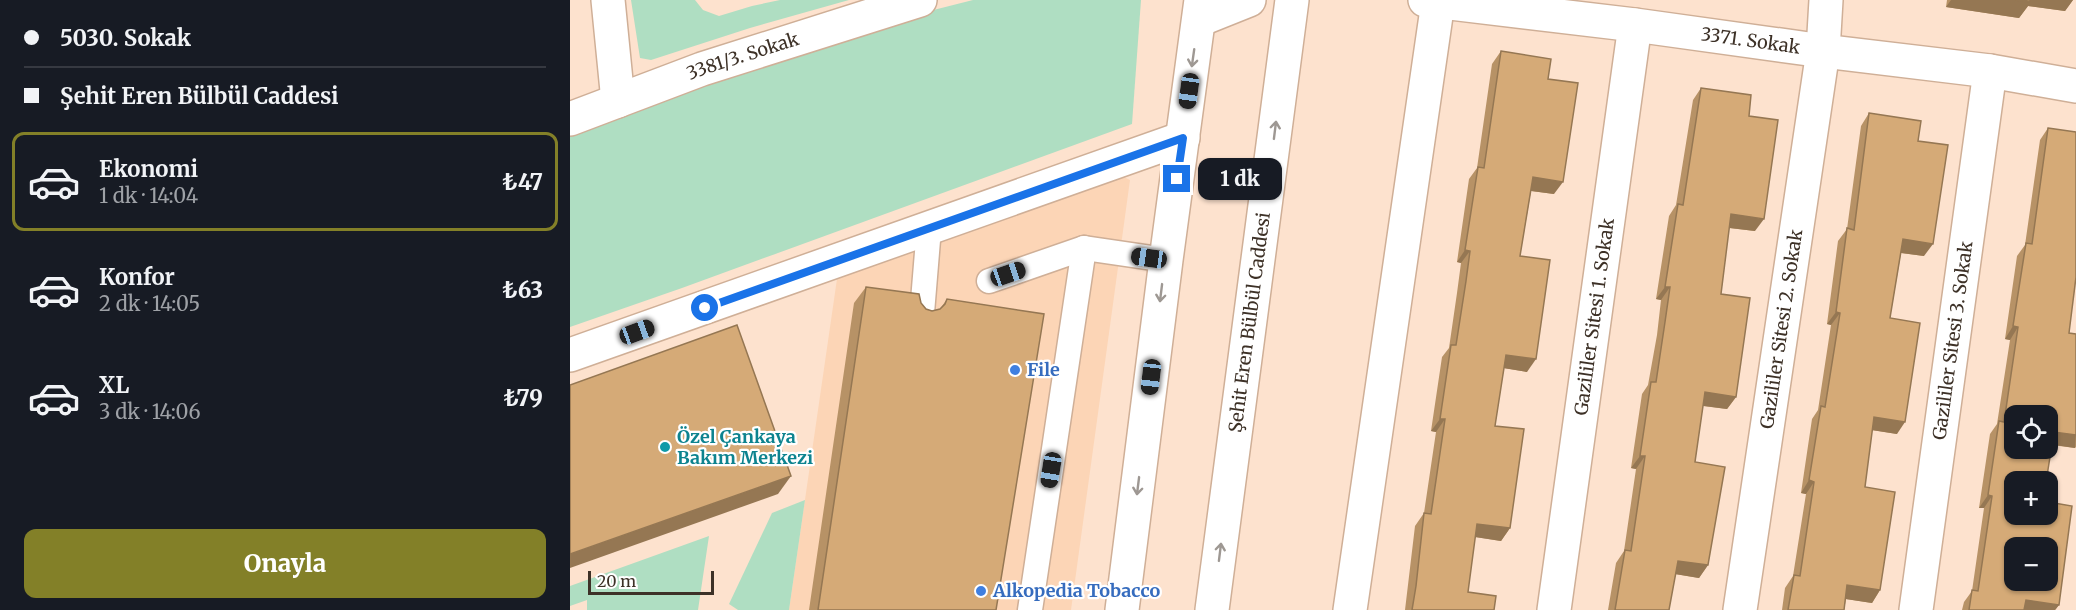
<!DOCTYPE html>
<html lang="tr">
<meta charset="utf-8">
<style>
body{margin:0;font-family:Merriweather,serif;background:#20242c;color:#f1f3f6;height:100vh;display:flex;flex-direction:column;font-size:22px;white-space:nowrap}
*{box-sizing:border-box;margin:0}
p{font-size:20px;color:#9ea1a6}
.icon{flex:none;width:33px;height:33px;fill:none;stroke:currentColor;stroke-width:2;stroke-linecap:round;stroke-linejoin:round}
.map{position:relative;flex:1;overflow:hidden}
.details{display:flex;flex-direction:column;background:#171b24;width:570px}
.details>*{flex:none}
.guide{display:grid;align-content:center;height:132px;padding:0 24px;background:#171b24}
.fabs{position:absolute;left:1434px;top:405px;display:grid;gap:12px}
.fabs a{display:grid;place-items:center;width:54px;height:54px;border-radius:12px;background:#171b24;box-shadow:0 2px 4px #0004;font-size:30px}
.scale{position:absolute;left:18px;bottom:15px;width:126px;box-sizing:border-box;padding-left:6px;border:3px solid #3d3127;border-top:0;font-size:16px;line-height:21px;white-space:nowrap;color:#3d3127;-webkit-text-stroke:4px #fff;paint-order:stroke}
.end{position:absolute;width:27px;height:27px;margin:-14px;border:8px solid #1a73e8;background:#fff;box-shadow:0 0 0 3px #fff}
.from{border-radius:50%}
.bubble{position:absolute;height:42px;border-radius:12px;background:#171b24;box-shadow:0 2px 4px #0004;font-size:20px;font-weight:800;line-height:42px;text-align:center}
.car{position:absolute;width:18px;height:36px;margin:-18px -9px;border-radius:8px;box-shadow:0 0 4px 2px #0007;background:linear-gradient(#222 24%,#8ab4d8 0 40%,#222 0 76%,#8ab4d8 0 86%,#222 0)}
.guide b{display:flex;align-items:center;gap:21px;height:57px;font-size:22px}
.guide b+b{border-top:2px solid #363941}
.guide i{width:15px;height:15px;background:#f1f3f6}
ul{padding:0;list-style:none}
li{display:flex;align-items:center;gap:18px;height:99px;margin:0 12px 9px;padding:0 12px;border:3px solid transparent;border-radius:12px}
li div{flex:1}
li b{display:block;font-size:22px}
li em{font-style:normal;font-weight:800}
li.selected{border-color:#838028}
li>.icon{width:54px;height:54px;stroke-width:1.5}
.cta{display:flex;gap:12px;margin-top:auto;padding:12px 24px}
.cta a{flex:1;height:69px;border-radius:12px;background:#838028;color:#fff;font-size:24px;font-weight:800;line-height:69px;text-align:center}
main{display:flex;flex:1;min-height:0}
.map>svg:first-child{display:block}
</style>
<main>
<section class="details">
<div class="guide">
<b><i class="from"></i>5030. Sokak</b>
<b><i></i>Şehit Eren Bülbül Caddesi</b>
</div>
<ul>
<li class="selected"><svg class="icon" aria-label="car" viewBox="0 0 24 24"><path d="M5 17H2v-5l4-1 3-4h7l3 4 3 1v5h-3M9 17h6M6 11h13"/><circle cx="7" cy="17" r="2"/><circle cx="17" cy="17" r="2"/></svg><div><b>Ekonomi</b><p>1 dk · 14:04</p></div><em>₺47</em></li>
<li><svg class="icon" aria-label="car" viewBox="0 0 24 24"><path d="M5 17H2v-5l4-1 3-4h7l3 4 3 1v5h-3M9 17h6M6 11h13"/><circle cx="7" cy="17" r="2"/><circle cx="17" cy="17" r="2"/></svg><div><b>Konfor</b><p>2 dk · 14:05</p></div><em>₺63</em></li>
<li><svg class="icon" aria-label="car" viewBox="0 0 24 24"><path d="M5 17H2v-5l4-1 3-4h7l3 4 3 1v5h-3M9 17h6M6 11h13"/><circle cx="7" cy="17" r="2"/><circle cx="17" cy="17" r="2"/></svg><div><b>XL</b><p>3 dk · 14:06</p></div><em>₺79</em></li>
</ul>
<div class="cta"><a>Onayla</a></div>
</section>
<div class="map">
<svg width="1506" height="610" viewBox="0 0 1506 610">
<rect width="100%" height="100%" fill="#fde2ce"/>
<!-- built -->
<path fill="#fcd5b6" d="M554 177 560 180 501 610H219L267 279 285 264Z"/>
<!-- green -->
<g fill="#afdec2">
<path d="M61 0H125L133 10 149 16 182 6 210 0H279L180 28 81 60 70 58Z"/>
<path d="M403 0H571L562 124 112 288 0 327V135L131 85 324 20Z"/>
<path d="M235 500 219 610H168L159 604 202 513Z"/>
<path d="M139 536 128 610H17V600L0 606V586Z"/>
</g>
<g fill="none" stroke-linecap="round" stroke-linejoin="round">
<defs>
<g id="service">
<path d="M419 281 514 248"/>
<path d="M352 313 359 228"/>
<path d="M460 610 514 248 596 260"/>
</g>
<g id="minor">
<path d="M38 0 48 101"/>
<path id="s1" d="M855 0 1065 25 1253 51 1420 71 1506 86"/>
<path id="s2" d="M0 119 132 69 350 0"/>
<path d="M0 355 613 138"/>
<path d="M780 610 868 2"/>
<path id="s3" d="M984 610 1065 25"/>
<path id="s4" d="M1170 610 1253 51 1256 0"/>
<path id="s5" d="M1346 610 1420 71"/>
</g>
<g id="secondary">
<path d="M629 20 679 0"/>
<path d="M552 610 596 260 631 0"/>
<path id="s6" d="M642 610 722 0"/>
</g>
</defs>
<!-- service casing -->
<use href="#service" stroke="#cfaf97" stroke-width="27"/>
<!-- minor casing -->
<use href="#minor" stroke="#cfaf97" stroke-width="36"/>
<!-- secondary casing -->
<use href="#secondary" stroke="#cfaf97" stroke-width="36"/>
<!-- service -->
<use href="#service" stroke="#fff" stroke-width="24"/>
<!-- minor -->
<use href="#minor" stroke="#fff" stroke-width="33"/>
<!-- secondary -->
<use href="#secondary" stroke="#fff" stroke-width="33"/>
</g>
<!-- wall -->
<g fill="#b79266">
<path d="M1377 0H1503L1495 11 1458 6 1449 18 1376 7Z"/>
<path d="M931 51 978 79 984 194 961 191 950 256 957 372 934 368 925 426 940 528 931 541 905 537 898 592 924 610H835L845 526 854 513 866 432 861 431 872 357 879 348 887 293 891 263 887 262 899 179 907 168 922 64Z"/>
<path d="M1131 88 1179 116 1185 231 1159 228 1151 294 1166 397 1157 409 1133 406 1125 462 1138 565 1129 578 1105 574 1099 610H1038L1046 563 1054 551 1066 469 1061 468 1072 394 1078 385 1087 335 1091 300 1086 299 1099 216 1106 205 1123 100Z"/>
<path d="M1299 113 1348 141 1354 256 1331 253 1320 318 1327 434 1302 430 1295 487 1310 590 1302 603 1276 599 1274 610H1212L1215 588 1223 576 1236 494 1231 493 1242 419 1248 410 1261 325 1257 324 1268 241 1277 229 1291 126Z"/>
<path d="M1478 128 1499 333 1506 334V447L1505 448 1482 445 1444 482 1489 605 1485 610H1392L1394 602 1402 591 1414 508H1409L1420 434 1427 424 1440 340 1435 339 1447 256 1455 245 1470 140Z"/>
<path d="M296 287 351 303 356 309 362 311 370 309 377 299 426 610H239L284 303Z"/>
</g>
<!-- shaded-wall -->
<g fill="#957753">
<path d="M1381 0H1503L1495 11 1458 6 1449 18 1376 7Z"/>
<path d="M963 177 993 182 984 194 954 190Z"/>
<path d="M1161 214 1194 219 1185 231 1152 227Z"/>
<path d="M1333 239 1363 244 1354 256 1324 252Z"/>
<path d="M895 250 900 251 891 263 887 262Z"/>
<path d="M1095 287H1100L1091 300 1086 299Z"/>
<path d="M1266 312 1270 313 1261 325 1257 324Z"/>
<path d="M1443 326 1448 327 1440 340 1435 339Z"/>
<path d="M936 355 966 359 957 372 927 367Z"/>
<path d="M1135 392 1166 397 1157 409 1127 405Z"/>
<path d="M1304 417 1335 422 1327 434 1295 429Z"/>
<path d="M870 419H875L866 432 861 431Z"/>
<path d="M1484 432 1506 435 1505 448 1478 444Z"/>
<path d="M1070 456H1075L1066 469 1061 468Z"/>
<path d="M221 476 208 494 0 568V554Z"/>
<path d="M1239 480 1244 482 1236 494 1231 493Z"/>
<path d="M1418 495 1422 496 1414 508H1409Z"/>
<path d="M907 524 940 528 931 541 899 536Z"/>
<path d="M1108 561 1138 565 1129 578 1099 573Z"/>
<path d="M1277 585 1310 590 1302 603 1269 598Z"/>
<path d="M1456 600 1489 605 1485 610H1449Z"/>
</g>
<!-- building -->
<g fill="#d5aa77" stroke="#957753" stroke-width="1.5" fill-rule="evenodd">
<path d="M1446 0H1460V2Z"/>
<path d="M931 51 981 59 978 79 1008 83 993 182 963 177 950 256 980 260 966 359 936 355 925 426 954 429 940 528 907 524 898 592 926 596 924 610H842L846 586 854 513 861 514 875 419H870L881 345H886L896 281 900 251 895 250 908 167 914 168Z"/>
<path d="M1131 88 1181 95 1179 116 1208 120 1194 219 1161 214 1151 294 1180 298 1166 397 1135 392 1125 462 1155 467 1138 565 1108 561 1099 610H1045L1055 550 1061 551 1075 456H1070L1081 382H1086L1095 322 1100 287H1095L1108 204 1113 205Z"/>
<path d="M1299 113 1351 121 1348 141 1378 145 1363 244 1333 239 1320 318 1350 323 1335 422 1304 417 1295 487 1325 492 1310 590 1277 585 1274 610H1218L1224 575 1230 576 1244 482 1239 480 1251 406 1255 407 1270 313 1266 312 1277 228 1284 230Z"/>
<path d="M1478 128 1506 132V277L1499 333 1506 334V435L1484 432 1476 482H1444V514H1478V502L1502 506 1489 605 1456 600 1454 610H1399L1402 590 1408 591 1422 496 1418 495 1429 421 1434 422 1448 327 1443 326 1456 243 1462 244ZM1444 416H1478V448H1444ZM1444 548H1478V580H1444Z"/>
<path d="M296 287 349 294 351 303 356 309 362 311 370 309 375 304 377 299 474 314 426 610H248Z"/>
<path d="M167 325 221 476 0 554V385Z"/>
</g>
<!-- one-way arrows -->
<defs><path id="oneway-shaft" d="M-6 0H5M1.5-3L5.5 0L1.5 3" fill="none" stroke-width="1.6" stroke-linecap="round" stroke-linejoin="round" transform="scale(1.5)"/></defs>
<g stroke="#9e9893">
<use href="#oneway-shaft" transform="translate(623 58) rotate(98)"/>
<use href="#oneway-shaft" transform="translate(705 130) rotate(-83)"/>
<use href="#oneway-shaft" transform="translate(591 293) rotate(97)"/>
<use href="#oneway-shaft" transform="translate(568 486) rotate(97)"/>
<use href="#oneway-shaft" transform="translate(650 552) rotate(-83)"/>
</g>
<g fill="none" stroke-linecap="round" stroke-linejoin="round">
<!-- route -->
<path stroke="#1a73e8" stroke-width="8" d="M135 308 613 138 607 179"/>
</g>
<!-- markers -->
<g fill="#3f7fe0" stroke="#fff" stroke-width="2">
<circle cx="445" cy="370" r="6"/>
<circle cx="411" cy="591" r="6"/>
</g>
<circle fill="#0f9aa8" stroke="#fff" stroke-width="2" cx="95" cy="447" r="6"/>
<g text-anchor="middle" stroke-width="4.5" stroke-linejoin="round" paint-order="stroke">
<!-- street labels -->
<g font-size="18" fill="#3d3127" stroke="#fff">
<text dy="6" stroke="none"><textPath href="#s1" startOffset="328">3371. Sokak</textPath></text>
<text dy="6" stroke="none"><textPath href="#s2" startOffset="184">3381/3. Sokak</textPath></text>
<text dy="6" stroke="none"><textPath href="#s3" startOffset="296">Gazililer Sitesi 1. Sokak</textPath></text>
<text dy="6" stroke="none"><textPath href="#s6" startOffset="290">Şehit Eren Bülbül Caddesi</textPath></text>
<text dy="6" stroke="none"><textPath href="#s4" startOffset="284">Gazililer Sitesi 2. Sokak</textPath></text>
<text dy="6" stroke="none"><textPath href="#s5" startOffset="272">Gazililer Sitesi 3. Sokak</textPath></text>
</g>
<!-- shop labels -->
<g font-size="18" font-weight="bold" fill="#366cbe" stroke="#fff" text-anchor="start">
<text x="457" y="376">File</text>
<text x="423" y="597">Alkopedia Tobacco</text>
</g>
<!-- culture labels -->
<g font-size="18" font-weight="bold" fill="#0d838f" stroke="#fff" text-anchor="start">
<text x="107" y="443">Özel Çankaya<tspan x="107" dy="21">Bakım Merkezi</tspan></text>
</g>
</g>
</svg>
<div class="fabs">
<a><svg class="icon" aria-label="locate" viewBox="0 0 24 24"><circle cx="12" cy="12" r="6"/><path d="M12 2v4M12 18v4M2 12h4M18 12h4"/></svg></a>
<a>+</a>
<a>−</a>
</div>
<div class="scale">20 m</div>
<i class="end from" style="left:135px;top:308px"></i>
<i class="end" style="left:607px;top:179px"></i>
<div class="bubble" style="left:628px;top:158px;width:84px">1 dk</div>
<i class="car" style="left:619px;top:91px;rotate:188deg"></i>
<i class="car" style="left:579px;top:258px;rotate:278deg"></i>
<i class="car" style="left:438px;top:274px;rotate:71deg"></i>
<i class="car" style="left:67px;top:332px;rotate:70deg"></i>
<i class="car" style="left:581px;top:377px;rotate:187deg"></i>
<i class="car" style="left:481px;top:470px;rotate:189deg"></i>
</div>
</main>
